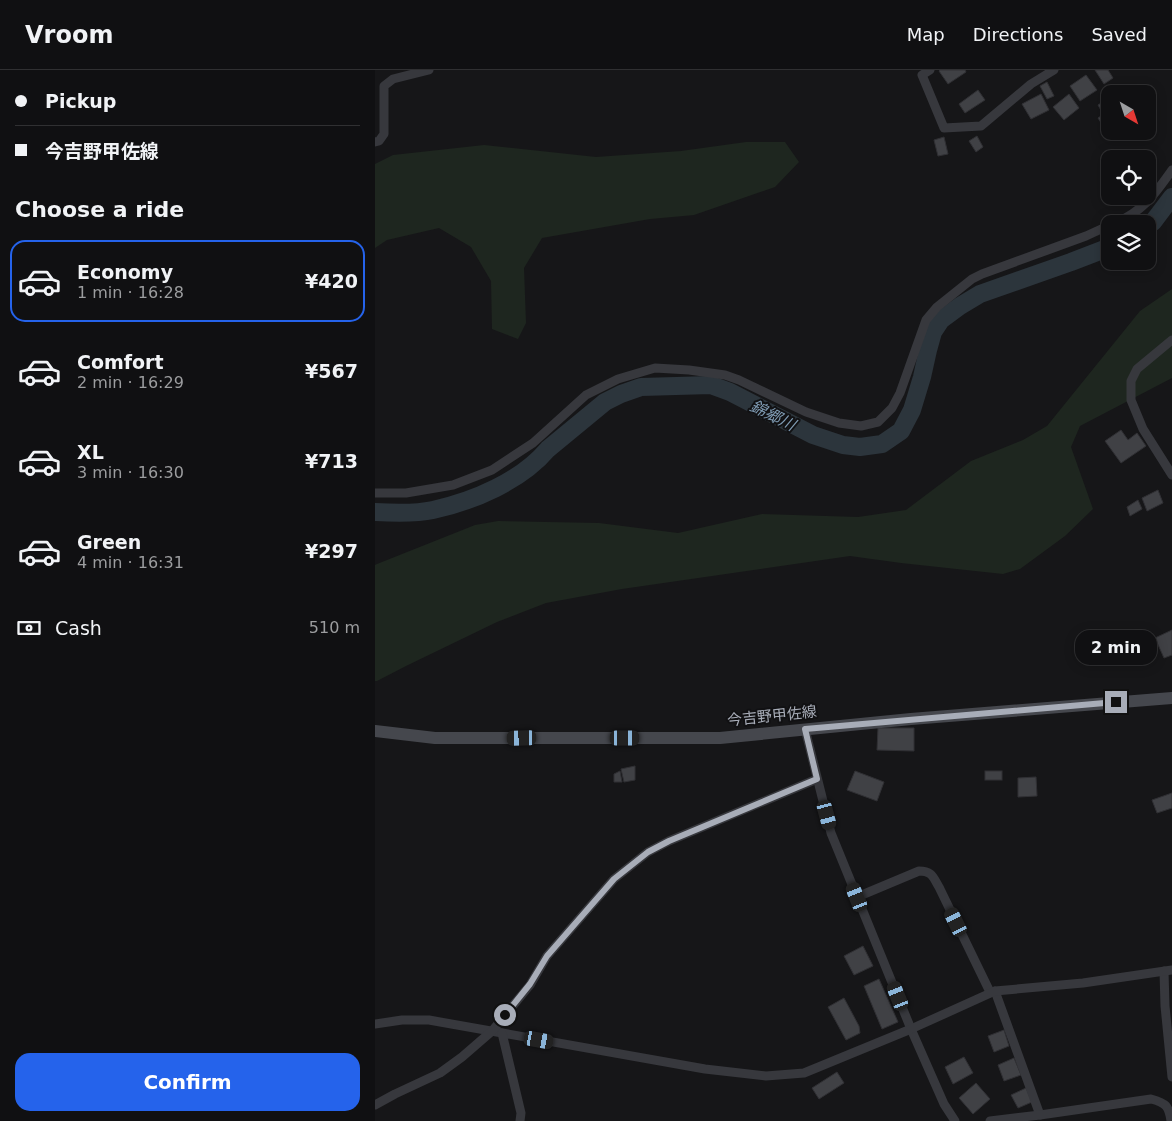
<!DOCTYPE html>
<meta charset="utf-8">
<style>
body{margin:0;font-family:"DejaVu Sans","Noto Sans JP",sans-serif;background:#19191b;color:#f1f3f6;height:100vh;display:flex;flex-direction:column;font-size:19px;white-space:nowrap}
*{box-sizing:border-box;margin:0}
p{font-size:16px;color:#9c9d9f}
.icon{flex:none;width:28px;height:28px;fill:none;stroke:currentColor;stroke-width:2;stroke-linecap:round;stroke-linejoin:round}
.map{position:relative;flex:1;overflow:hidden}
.sheet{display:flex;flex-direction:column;background:#101012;width:375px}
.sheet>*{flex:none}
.banner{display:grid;align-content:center;height:110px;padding:0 15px;background:#101012}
.needle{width:32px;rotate:141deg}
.tools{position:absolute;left:726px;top:15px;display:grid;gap:10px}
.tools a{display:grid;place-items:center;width:55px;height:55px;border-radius:10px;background:#101012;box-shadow:0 2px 12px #0003,0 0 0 1px #303032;font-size:25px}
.end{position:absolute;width:22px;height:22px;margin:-11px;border:6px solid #a8adb8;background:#111;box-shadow:0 0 0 2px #111}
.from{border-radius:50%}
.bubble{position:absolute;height:35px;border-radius:15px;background:#101012;box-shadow:0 2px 12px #0003,0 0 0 1px #303032;font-size:16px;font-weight:600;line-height:35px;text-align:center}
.car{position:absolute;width:15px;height:30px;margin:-15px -8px;border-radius:6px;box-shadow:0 0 4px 1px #0007;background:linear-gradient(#222 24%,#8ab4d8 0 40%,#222 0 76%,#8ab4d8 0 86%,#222 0)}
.banner b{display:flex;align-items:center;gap:18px;height:48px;font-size:19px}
.banner b+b{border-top:1px solid #303032}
.banner i{width:12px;height:12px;background:#f1f3f6}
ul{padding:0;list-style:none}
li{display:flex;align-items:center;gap:15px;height:82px;margin:0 10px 8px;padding:0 5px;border:2px solid transparent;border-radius:15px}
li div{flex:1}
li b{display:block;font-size:19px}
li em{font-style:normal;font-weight:600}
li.active{border-color:#2563eb}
li>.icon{width:45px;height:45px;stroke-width:1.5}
h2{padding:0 15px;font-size:22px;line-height:60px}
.pay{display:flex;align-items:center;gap:12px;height:55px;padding:0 15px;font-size:19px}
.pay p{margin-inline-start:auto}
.primary-button{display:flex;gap:10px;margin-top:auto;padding:10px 15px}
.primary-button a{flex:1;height:58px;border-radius:15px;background:#2563eb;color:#fff;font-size:20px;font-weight:600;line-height:58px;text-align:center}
header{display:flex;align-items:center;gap:30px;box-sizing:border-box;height:70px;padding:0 25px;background:#101012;border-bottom:1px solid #303032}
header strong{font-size:24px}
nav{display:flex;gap:28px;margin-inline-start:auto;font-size:18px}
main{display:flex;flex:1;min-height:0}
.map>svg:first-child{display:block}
</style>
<header>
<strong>Vroom</strong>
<nav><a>Map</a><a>Directions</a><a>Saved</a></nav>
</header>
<main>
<section class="sheet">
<div class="banner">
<b><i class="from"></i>Pickup</b>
<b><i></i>今吉野甲佐線</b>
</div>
<h2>Choose a ride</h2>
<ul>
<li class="active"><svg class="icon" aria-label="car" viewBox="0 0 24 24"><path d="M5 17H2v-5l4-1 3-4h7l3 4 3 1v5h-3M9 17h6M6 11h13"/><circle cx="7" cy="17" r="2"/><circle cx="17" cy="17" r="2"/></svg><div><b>Economy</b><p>1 min · 16:28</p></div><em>¥420</em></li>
<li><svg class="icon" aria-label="car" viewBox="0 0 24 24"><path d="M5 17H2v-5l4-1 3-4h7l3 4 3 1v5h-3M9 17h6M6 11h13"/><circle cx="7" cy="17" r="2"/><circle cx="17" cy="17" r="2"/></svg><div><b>Comfort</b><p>2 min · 16:29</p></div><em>¥567</em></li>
<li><svg class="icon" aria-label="car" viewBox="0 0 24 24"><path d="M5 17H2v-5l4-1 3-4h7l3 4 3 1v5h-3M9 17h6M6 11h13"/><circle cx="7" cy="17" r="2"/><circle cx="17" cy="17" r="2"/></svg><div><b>XL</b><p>3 min · 16:30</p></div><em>¥713</em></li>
<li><svg class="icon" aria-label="car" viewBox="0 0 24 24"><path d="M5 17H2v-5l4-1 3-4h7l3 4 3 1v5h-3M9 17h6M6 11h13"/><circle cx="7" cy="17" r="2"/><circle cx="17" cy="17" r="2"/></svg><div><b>Green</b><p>4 min · 16:31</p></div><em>¥297</em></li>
</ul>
<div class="pay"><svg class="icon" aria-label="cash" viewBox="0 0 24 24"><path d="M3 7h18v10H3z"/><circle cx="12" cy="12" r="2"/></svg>Cash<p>510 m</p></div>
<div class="primary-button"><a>Confirm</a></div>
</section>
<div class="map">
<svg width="797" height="1051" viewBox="0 0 797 1051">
<rect width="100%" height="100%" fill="#161618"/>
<!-- green -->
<g fill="#1e261f">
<path d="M371 72H410L424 92 400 117 319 145 275 149 167 168 149 198 151 253 143 269 117 259 116 211 96 177 64 158 12 170 0 178V94L18 85 109 75 221 87 306 81Z"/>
<path d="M797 219V308L705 356 696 377 718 439 690 466 645 499 628 504 526 493 475 486 247 519 171 533 122 552 31 596 2 611H0V495L2 494 100 455 123 451 224 453 303 463 387 444 483 447 531 440 596 391 648 370 672 356 765 241Z"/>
</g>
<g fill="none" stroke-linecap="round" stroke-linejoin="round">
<!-- river -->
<g stroke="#2c353c" stroke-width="18">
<path d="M772 156 778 152 797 127"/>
<path d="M0 442C18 443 40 444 58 440 99 431 146 411 173 379L230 332 246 324 266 317 336 315 355 322 438 365 468 375 485 377 507 374 526 361 537 340 547 307 553 280 558 262 566 250 585 236 605 224 696 192 735 177"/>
</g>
</g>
<!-- building -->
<g fill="#404145" stroke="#303034">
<path d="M565 0H590L591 2 573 14 564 1Z"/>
<path d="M720 0H733L738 8 729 14Z"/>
<path d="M711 5 722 20 705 31 695 16Z"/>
<path d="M672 12 679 26 672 29 665 16Z"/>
<path d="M603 20 610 30 590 43 584 34Z"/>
<path d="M666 24 674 40 656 49 647 34Z"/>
<path d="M694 24 704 38 689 50 678 37Z"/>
<path d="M734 28 735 30V37L727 42 723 35Z"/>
<path d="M735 40V60L732 62 723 48Z"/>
<path d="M602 66 608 77 601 82 594 71Z"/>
<path d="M569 67 573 84 563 86 559 70Z"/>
<path d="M746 360 753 370 762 363 771 376 746 393 730 371Z"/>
<path d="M783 420 788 433 772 441 767 428Z"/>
<path d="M763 430 767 439 755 446 752 437Z"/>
<path d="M797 560V585L789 588 780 568Z"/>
<path d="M503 658H539V681L502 680Z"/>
<path d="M260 696V710L249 712 246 699Z"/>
<path d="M245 701 247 712H239V704Z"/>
<path d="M480 701 509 712 502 731 472 720Z"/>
<rect x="610" y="701" width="17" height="9"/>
<path d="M661 707 662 726 643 727V708Z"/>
<path d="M797 723V738L782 743 777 730Z"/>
<path d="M488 876 498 896 479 905 469 886Z"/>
<path d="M504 909 523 952 507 959 489 916Z"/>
<path d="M469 928 484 956 485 963 471 970 453 937Z"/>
<path d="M629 960 634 976 619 982 613 966Z"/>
<path d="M589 987 598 1003 578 1014 570 997Z"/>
<path d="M639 988 646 1005 629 1011 623 995Z"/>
<path d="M462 1002 469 1013 444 1029 437 1018Z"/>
<path d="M601 1013 615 1029 598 1044 584 1028Z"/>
<path d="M651 1018 657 1032 643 1038 636 1025Z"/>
</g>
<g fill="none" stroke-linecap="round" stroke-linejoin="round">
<!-- minor -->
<g stroke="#37383d" stroke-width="9">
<path d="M555 0 547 5 569 58 606 56 656 14 679 0"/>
<path d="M0 72 4 71 9 64V16L18 9 54 0"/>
<path d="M739 154C769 140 778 127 797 100"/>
<path d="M797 270 762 299 756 311V330L768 359 797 405"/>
<path d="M0 423H31L78 415 117 400 158 373 211 325 243 309 280 298 314 300 350 305 364 310 431 342 464 353 486 356 503 352 517 338 525 323 551 250 562 237 597 209 607 204 711 166 735 155"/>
<path d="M430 659 456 763 536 959 569 1034 580 1051"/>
<path d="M482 827 544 801C557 801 558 807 564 817L615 922"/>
<path d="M789 901 790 936 797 1007"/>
<path d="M620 921 665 1045"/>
<path d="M0 954 27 950H54L330 999 391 1006 429 1003 536 959 620 921 708 913 797 900"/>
<path d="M127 963 146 1043 145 1051"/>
<path d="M0 1035 20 1024 65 1003 87 987 117 961 155 915 172 886 239 809 273 782 294 771 442 709"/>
<path d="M615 1051 665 1045 776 1029C791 1033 794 1036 796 1051"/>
</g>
<!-- secondary -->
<path stroke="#45474d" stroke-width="12" d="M0 661 60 668H345L536 649 797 628"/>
</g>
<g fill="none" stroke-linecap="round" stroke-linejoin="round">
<!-- route -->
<path stroke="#a8adb8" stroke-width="6" d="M130 945 155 914 172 886 239 809 273 782 294 771 442 709 430 659 741 632"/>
</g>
<g text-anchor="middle" stroke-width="4" stroke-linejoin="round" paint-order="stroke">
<!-- street labels -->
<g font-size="15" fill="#a8adb8" stroke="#111113">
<text transform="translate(397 646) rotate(-6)" y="5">今吉野甲佐線</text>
</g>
<!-- water labels -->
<g font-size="16" font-style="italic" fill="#7f9bb3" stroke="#111113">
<text transform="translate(398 345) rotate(26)" y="6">錦郷川</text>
</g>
</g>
</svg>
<div class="tools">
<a><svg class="needle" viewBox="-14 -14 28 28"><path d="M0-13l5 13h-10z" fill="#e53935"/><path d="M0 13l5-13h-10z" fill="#9c9d9f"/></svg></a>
<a><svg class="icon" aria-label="locate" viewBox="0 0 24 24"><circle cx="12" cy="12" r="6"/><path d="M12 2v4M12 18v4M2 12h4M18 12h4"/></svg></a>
<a><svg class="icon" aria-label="layers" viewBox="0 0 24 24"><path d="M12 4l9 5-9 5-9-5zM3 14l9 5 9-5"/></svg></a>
</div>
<i class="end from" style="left:130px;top:945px"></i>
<i class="end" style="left:741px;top:632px"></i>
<div class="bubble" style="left:700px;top:560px;width:82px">2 min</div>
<i class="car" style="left:147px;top:668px;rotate:269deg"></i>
<i class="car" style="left:250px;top:668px;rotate:90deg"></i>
<i class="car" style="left:452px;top:745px;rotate:165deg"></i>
<i class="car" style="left:482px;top:827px;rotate:338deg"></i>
<i class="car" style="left:581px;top:852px;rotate:334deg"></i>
<i class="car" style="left:523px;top:926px;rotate:338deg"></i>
<i class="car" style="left:164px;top:970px;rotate:100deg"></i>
</div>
</main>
